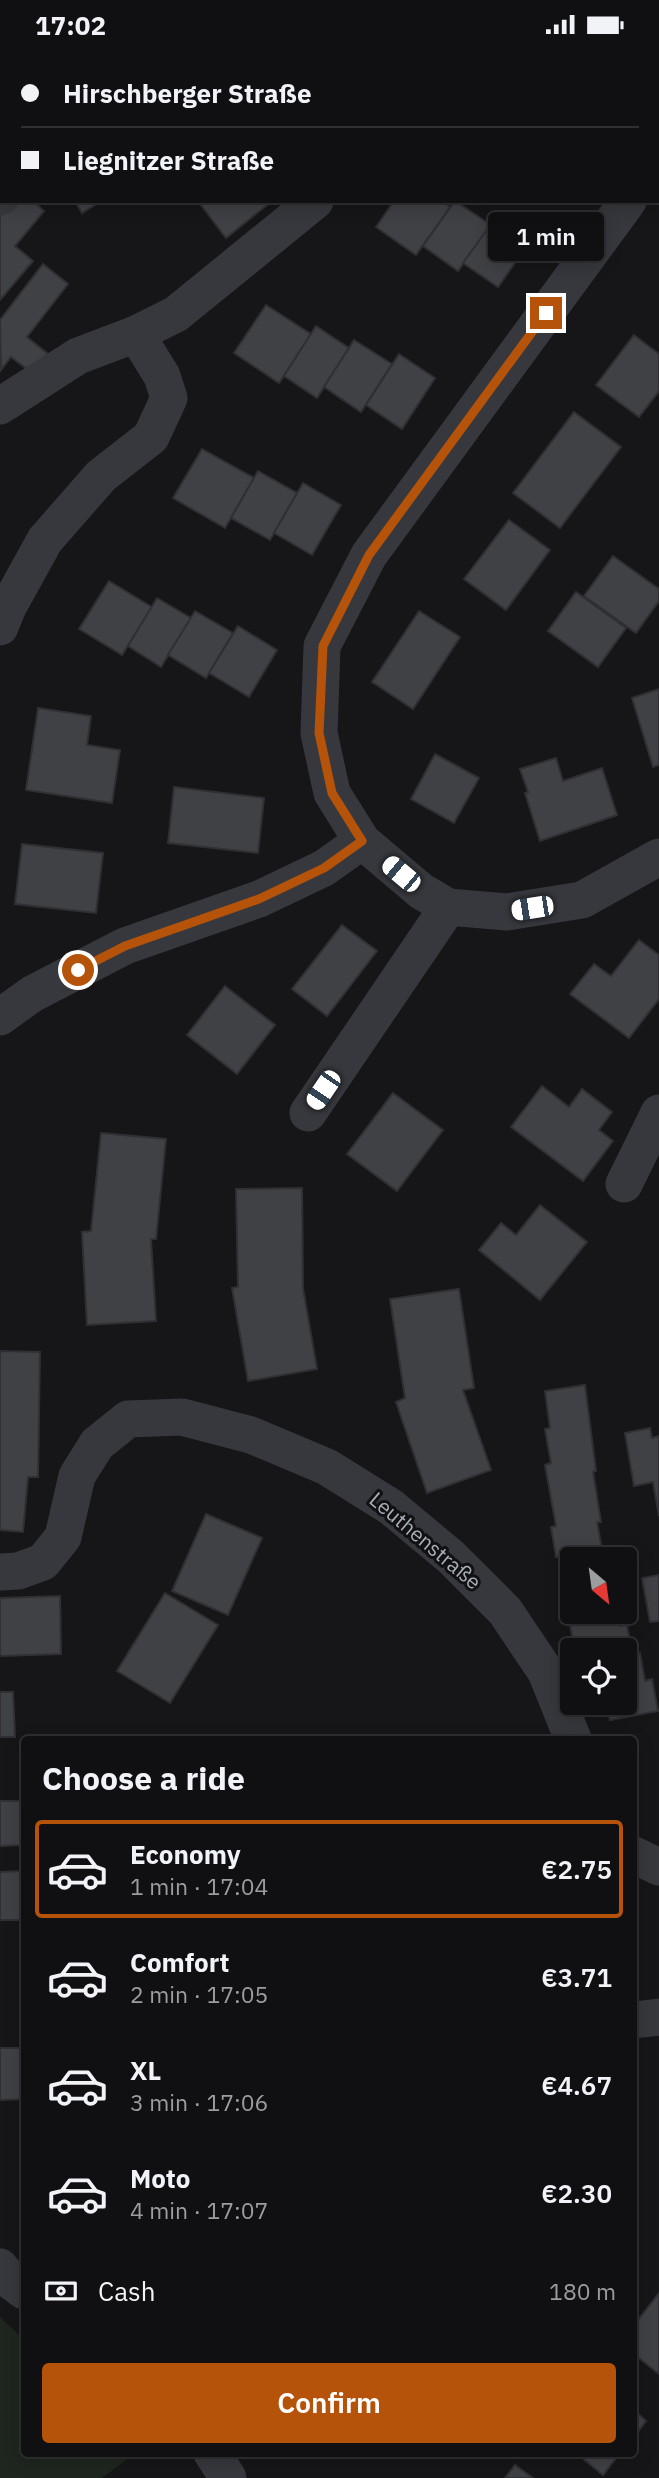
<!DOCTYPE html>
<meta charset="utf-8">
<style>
body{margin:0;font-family:"IBM Plex Sans",sans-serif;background:#1e1e20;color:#f1f3f6;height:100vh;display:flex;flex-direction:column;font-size:26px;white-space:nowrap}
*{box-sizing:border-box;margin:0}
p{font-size:23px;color:#9c9d9f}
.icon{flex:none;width:38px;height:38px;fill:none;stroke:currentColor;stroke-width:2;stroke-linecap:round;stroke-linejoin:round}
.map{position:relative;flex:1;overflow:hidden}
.side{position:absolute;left:21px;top:1687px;width:616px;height:721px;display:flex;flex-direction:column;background:#101012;border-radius:7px;box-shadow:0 4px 18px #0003,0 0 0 2px #303032}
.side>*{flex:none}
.hud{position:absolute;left:0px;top:0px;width:660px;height:154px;box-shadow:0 4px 18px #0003,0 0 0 2px #303032;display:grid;align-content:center;height:154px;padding:0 21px;background:#101012}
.needle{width:46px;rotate:151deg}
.buttons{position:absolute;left:560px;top:1498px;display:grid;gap:14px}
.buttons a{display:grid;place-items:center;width:77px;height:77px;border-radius:7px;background:#101012;box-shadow:0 4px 18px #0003,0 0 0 2px #303032;font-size:35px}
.end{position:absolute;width:32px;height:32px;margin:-16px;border:9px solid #b45309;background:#fff;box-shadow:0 0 0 4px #fff}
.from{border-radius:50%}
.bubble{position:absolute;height:49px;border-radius:7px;background:#101012;box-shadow:0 4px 18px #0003,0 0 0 2px #303032;font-size:23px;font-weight:600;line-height:49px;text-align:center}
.car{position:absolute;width:21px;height:42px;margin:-21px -10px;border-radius:9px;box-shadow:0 0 5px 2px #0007;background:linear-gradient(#fff 24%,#345 0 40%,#fff 0 76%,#345 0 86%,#fff 0)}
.hud b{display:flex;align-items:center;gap:24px;height:66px;font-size:26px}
.hud b+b{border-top:2px solid #303032}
.hud i{width:18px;height:18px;background:#f1f3f6}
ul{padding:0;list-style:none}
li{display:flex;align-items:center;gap:21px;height:98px;margin:0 14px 10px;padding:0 7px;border:4px solid transparent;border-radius:7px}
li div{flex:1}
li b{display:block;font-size:26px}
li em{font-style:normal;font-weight:600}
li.current{border-color:#b45309}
li>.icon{width:63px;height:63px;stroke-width:1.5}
h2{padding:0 21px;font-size:32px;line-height:84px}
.pay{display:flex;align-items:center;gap:18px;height:77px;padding:0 21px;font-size:26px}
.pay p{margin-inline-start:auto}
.action{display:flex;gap:14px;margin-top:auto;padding:14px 21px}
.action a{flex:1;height:80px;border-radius:7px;background:#b45309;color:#fff;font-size:28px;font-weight:600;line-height:80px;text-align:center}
.status{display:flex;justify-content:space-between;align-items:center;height:49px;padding:0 35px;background:#101012;direction:ltr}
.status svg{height:19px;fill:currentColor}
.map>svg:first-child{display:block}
</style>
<div class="status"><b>17:02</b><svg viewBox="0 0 49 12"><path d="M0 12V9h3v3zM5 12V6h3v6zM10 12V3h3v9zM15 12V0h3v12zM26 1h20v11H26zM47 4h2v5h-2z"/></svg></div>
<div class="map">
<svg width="659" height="2429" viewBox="0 0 659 2429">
<rect width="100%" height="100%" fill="#161618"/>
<!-- green -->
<path fill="#1e261f" d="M0 2268 24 2291V2404L134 2405 102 2429H0Z"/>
<!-- building -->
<g fill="#404145" stroke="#303034" stroke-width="2">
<path d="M9 152H33L44 162 15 197 33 212 0 251V163Z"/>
<path d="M75 152H101L82 164Z"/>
<path d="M198 152H264L267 156 226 189Z"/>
<path d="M394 152H442L450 158 416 206 376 178Z"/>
<path d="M455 152 491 176 458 222 423 197Z"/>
<path d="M497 167 531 191 498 238 463 214Z"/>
<path d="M43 215 68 235 27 288 48 305 28 321 11 308 1 321 0 271Z"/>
<path d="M266 256 311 285 279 334 234 304Z"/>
<path d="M316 277 349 299 317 349 284 327Z"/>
<path d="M634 286 659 305V342L639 368 596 336Z"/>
<path d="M354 291 392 315 361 363 324 338Z"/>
<path d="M399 305 435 329 402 380 366 356Z"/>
<path d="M574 363 621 398 560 479 513 444Z"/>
<path d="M202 400 254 429 225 479 173 449Z"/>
<path d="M258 422 297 444 270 491 231 469Z"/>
<path d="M303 434 341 456 312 506 274 484Z"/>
<path d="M509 471 550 501 506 561 464 530Z"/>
<path d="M613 507 659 540V552L636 584 584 547Z"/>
<path d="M109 532 152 558 122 606 79 580Z"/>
<path d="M576 543 626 579 598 618 548 582Z"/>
<path d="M157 549 191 569 161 618 128 597Z"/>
<path d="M195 562 233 584 206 629 168 606Z"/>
<path d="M419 562 460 588 413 660 372 633Z"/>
<path d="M238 577 277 601 249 648 209 624Z"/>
<path d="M659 640V716L653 718 632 649Z"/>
<path d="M38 659 91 667 87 696 120 701 112 754 26 741Z"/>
<path d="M435 705 479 729 454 774 411 750Z"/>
<path d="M556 709 563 732 602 719 617 766 540 792 525 744 528 743 520 720Z"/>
<path d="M174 738 264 749 258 804 168 794Z"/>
<path d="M22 795 103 804 96 864 15 855Z"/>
<path d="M342 876 377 902 327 967 292 940Z"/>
<path d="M639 891 659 906V950L629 989 570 945 594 915 611 927Z"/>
<path d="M225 937 275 976 237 1025 187 986Z"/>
<path d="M542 1037 569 1058 582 1040 612 1063 599 1081 613 1092 583 1132 511 1078Z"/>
<path d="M393 1044 443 1081 397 1142 347 1105Z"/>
<path d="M101 1084 166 1090 156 1190H151L156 1272 87 1276 82 1183 91 1182Z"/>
<path d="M302 1139 303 1239 317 1320 248 1332 232 1239 238 1238 236 1140Z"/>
<path d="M540 1156 587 1193 540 1251 479 1201 501 1174 516 1186Z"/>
<path d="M459 1240 474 1339 463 1341 491 1421 427 1444 396 1353 405 1349 390 1250Z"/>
<path d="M0 1302 40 1303 38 1428H28L23 1483 0 1481Z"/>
<path d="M585 1336 596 1422 593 1423 601 1473H597L602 1500 556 1508 551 1478 556 1477 545 1416 551 1414 545 1380 550 1379 545 1342Z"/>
<path d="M650 1379 652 1389 659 1387V1467L653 1433 634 1437 625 1384Z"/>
<path d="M206 1465 262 1489 228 1566 172 1542Z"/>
<path d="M659 1526V1572L650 1573 642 1529Z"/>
<path d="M572 1532V1563H617L620 1577 627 1576 632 1605 640 1604 645 1632 652 1630 658 1662 610 1671 607 1654H625V1601H583L581 1590 573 1592 562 1534Z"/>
<path d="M165 1544 218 1576 170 1654 117 1622Z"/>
<path d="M60 1547 61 1605 0 1607V1549Z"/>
<path d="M0 1643H13L15 1688H0Z"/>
<path d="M0 1752H24V1796L0 1797Z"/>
<path d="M24 1822V1871H0V1823Z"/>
<path d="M0 1999H24V2050L0 2051Z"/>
<path d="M659 2244V2325L634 2305V2276Z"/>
<path d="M634 2361 646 2372 634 2388Z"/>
<path d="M576 2404H620L603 2426Z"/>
<path d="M515 2416 533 2429H505Z"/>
</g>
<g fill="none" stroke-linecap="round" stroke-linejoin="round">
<!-- minor -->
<g stroke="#37383d" stroke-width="37">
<path d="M32 2 33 0"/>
<path d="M193 2 194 0"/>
<path d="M432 2 433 0"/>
<path d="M0 44 2 41"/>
<path d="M658 111 659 109"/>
<path d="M0 148 2 147"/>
<path d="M628 152 369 506 322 597 319 684 332 744 362 792 421 842 448 858 507 863 582 851 659 808"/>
<path d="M0 357 78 307 136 285 176 265 315 152"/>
<path d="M0 578 8 558 45 491 101 427 151 388 169 349 162 327 136 285"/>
<path d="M0 968 32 945 125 897 259 850 324 819 362 792"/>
<path d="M308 1064 448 858"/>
<path d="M624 1135 659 1064"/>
<path d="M0 1523 18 1522 43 1513 63 1488 77 1427 97 1395 128 1370 182 1368 251 1386 327 1418 391 1458 451 1508 505 1562 546 1623 573 1690"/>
<path d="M634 1806 659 1818"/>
<path d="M634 1971 659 1968"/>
<path d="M0 2218 12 2233 24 2242"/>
<path d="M212 2404 228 2429"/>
</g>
</g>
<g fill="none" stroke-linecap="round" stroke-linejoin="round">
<!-- route -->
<path stroke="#b45309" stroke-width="9" d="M78 921 125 897 259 850 324 819 362 792 332 744 319 684 323 597 369 506 546 264"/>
</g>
<g text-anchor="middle" stroke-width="6" stroke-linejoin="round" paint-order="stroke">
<!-- street labels -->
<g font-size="21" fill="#a8adb8" stroke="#111113">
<text transform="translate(425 1492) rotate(40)" y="7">Leuthenstraße</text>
</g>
</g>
</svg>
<div class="buttons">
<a><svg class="needle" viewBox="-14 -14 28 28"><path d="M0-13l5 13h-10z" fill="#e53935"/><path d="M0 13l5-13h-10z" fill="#9c9d9f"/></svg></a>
<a><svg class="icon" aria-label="locate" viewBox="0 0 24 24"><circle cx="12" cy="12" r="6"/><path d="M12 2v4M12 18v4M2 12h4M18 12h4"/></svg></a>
</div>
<i class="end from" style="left:78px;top:921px"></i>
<i class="end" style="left:546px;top:264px"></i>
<div class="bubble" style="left:488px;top:163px;width:116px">1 min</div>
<i class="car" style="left:401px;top:825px;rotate:310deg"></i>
<i class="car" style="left:532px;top:859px;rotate:261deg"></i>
<i class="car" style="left:323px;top:1041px;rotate:214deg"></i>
<div class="hud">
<b><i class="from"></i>Hirschberger Straße</b>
<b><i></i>Liegnitzer Straße</b>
</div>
<section class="side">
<h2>Choose a ride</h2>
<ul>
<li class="current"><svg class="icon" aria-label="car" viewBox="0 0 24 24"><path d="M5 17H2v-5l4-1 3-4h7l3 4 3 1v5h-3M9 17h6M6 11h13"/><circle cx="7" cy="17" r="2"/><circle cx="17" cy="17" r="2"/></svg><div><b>Economy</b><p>1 min · 17:04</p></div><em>€2.75</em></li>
<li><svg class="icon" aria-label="car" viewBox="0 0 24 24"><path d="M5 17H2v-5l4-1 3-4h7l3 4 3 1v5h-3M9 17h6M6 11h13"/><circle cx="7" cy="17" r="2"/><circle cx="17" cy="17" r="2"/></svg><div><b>Comfort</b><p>2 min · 17:05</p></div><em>€3.71</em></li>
<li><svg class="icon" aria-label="car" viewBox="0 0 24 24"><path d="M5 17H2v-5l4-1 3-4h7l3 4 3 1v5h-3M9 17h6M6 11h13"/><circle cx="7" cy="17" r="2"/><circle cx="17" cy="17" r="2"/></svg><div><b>XL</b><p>3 min · 17:06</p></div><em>€4.67</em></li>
<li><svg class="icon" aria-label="car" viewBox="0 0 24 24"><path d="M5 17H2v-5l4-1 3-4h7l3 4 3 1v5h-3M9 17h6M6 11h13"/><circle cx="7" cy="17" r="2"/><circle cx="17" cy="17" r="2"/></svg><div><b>Moto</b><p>4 min · 17:07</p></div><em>€2.30</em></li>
</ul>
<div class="pay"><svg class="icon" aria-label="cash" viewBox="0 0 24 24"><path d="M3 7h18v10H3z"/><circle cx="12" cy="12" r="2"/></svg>Cash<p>180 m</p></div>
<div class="action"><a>Confirm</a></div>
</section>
</div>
